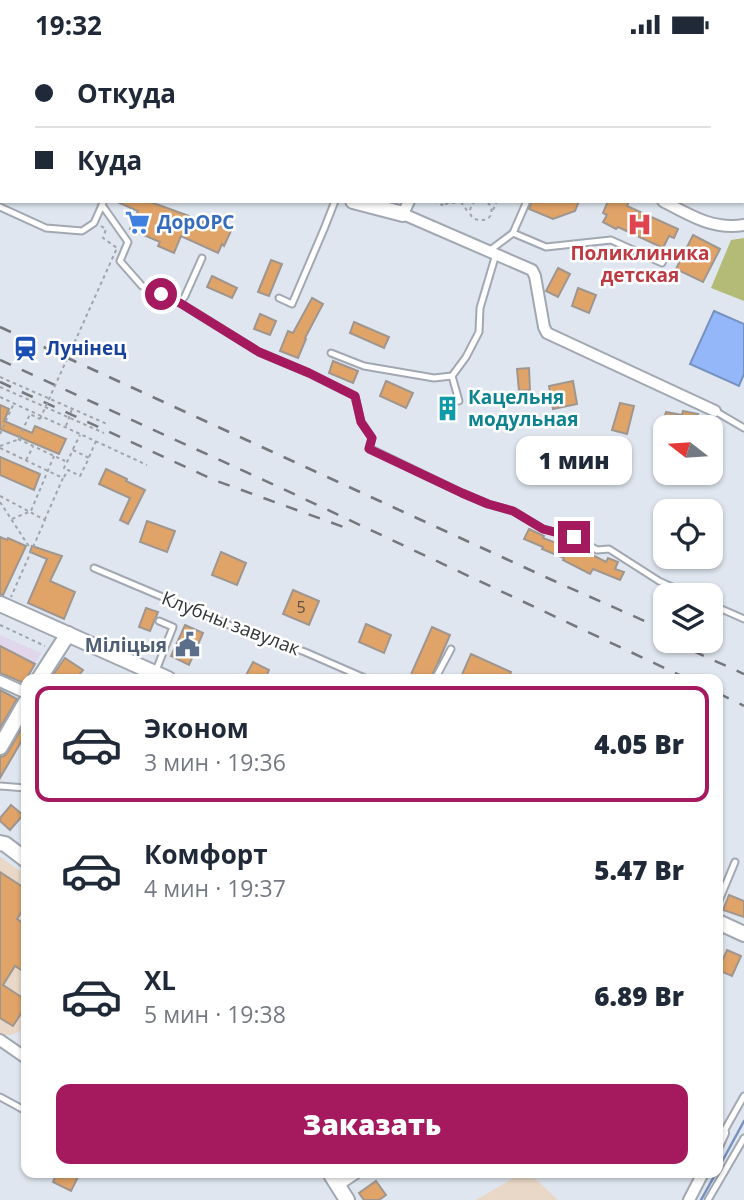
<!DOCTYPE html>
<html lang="ru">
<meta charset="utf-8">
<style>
body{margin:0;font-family:"Open Sans",sans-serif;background:#f6f6f7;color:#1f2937;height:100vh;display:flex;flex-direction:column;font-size:26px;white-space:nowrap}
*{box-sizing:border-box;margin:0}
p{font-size:23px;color:#747a83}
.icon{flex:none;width:38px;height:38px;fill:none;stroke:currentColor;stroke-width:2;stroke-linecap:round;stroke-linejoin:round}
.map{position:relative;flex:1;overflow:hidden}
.details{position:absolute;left:21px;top:625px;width:702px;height:504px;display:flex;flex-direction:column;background:#fff;border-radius:14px;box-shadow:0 2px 5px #0004}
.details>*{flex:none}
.guide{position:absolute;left:0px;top:0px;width:746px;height:154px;box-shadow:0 2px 5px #0004;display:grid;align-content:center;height:154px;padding:0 35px;background:#fff}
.needle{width:46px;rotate:287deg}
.controls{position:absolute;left:653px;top:366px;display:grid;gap:14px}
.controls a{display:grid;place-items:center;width:70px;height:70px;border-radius:14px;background:#fff;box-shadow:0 2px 5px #0004;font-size:35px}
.end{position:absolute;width:32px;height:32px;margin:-16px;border:9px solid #a5195e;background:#fff;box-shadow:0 0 0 4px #fff}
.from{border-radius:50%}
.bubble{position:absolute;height:49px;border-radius:14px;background:#fff;box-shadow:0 2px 5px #0004;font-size:23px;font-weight:800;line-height:49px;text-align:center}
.guide b{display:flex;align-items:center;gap:24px;height:66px;font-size:26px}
.guide b+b{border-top:2px solid #e0e1e3}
.guide i{width:18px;height:18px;background:#1f2937}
ul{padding:12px 0 0;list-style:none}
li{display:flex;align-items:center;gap:21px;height:116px;margin:0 14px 10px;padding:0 21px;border:4px solid transparent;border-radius:14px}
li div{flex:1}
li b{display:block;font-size:26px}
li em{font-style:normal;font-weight:800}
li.selected{border-color:#a5195e}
li>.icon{width:63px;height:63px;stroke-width:1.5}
.action{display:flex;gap:14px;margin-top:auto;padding:14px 35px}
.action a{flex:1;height:80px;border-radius:14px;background:#a5195e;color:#fff;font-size:28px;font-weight:800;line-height:80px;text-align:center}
.status{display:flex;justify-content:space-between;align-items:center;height:49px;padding:0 35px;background:#fff;direction:ltr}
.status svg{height:19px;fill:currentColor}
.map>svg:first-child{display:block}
</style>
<div class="status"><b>19:32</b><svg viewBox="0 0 49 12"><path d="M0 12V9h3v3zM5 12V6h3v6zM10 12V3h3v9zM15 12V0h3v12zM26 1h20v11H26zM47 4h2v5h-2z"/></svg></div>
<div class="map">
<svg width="744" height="1151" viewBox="0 0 744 1151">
<rect width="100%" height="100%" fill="#dfe6ef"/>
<!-- commercial -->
<path fill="#e0d7ec" d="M0 586 41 604 23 635 0 624Z"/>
<!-- education -->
<g fill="#e9d8c7">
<path d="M0 808 26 826V978L15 985 0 987Z"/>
<path d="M522 1124H529L558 1151H476Z"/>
</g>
<!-- green -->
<path fill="#b3bb76" d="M744 189V252L711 239 731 191Z"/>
<!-- water -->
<path fill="#94b7fa" stroke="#7791c0" stroke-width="2" d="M714 262 744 275V325L739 337 690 315Z"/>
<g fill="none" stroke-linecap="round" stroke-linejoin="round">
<!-- stream -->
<g stroke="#7791c0" stroke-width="2.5">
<path d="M157 2 160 0"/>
<path d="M718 1120 744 1072"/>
<path d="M701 1151 716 1124"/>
</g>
</g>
<!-- building -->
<g fill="#e0a368" stroke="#9f968f" stroke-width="2">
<path d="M115 152H148L189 167V169L202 175 205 169 231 182 224 197 222 195 218 204 181 187 174 204 158 197 160 193 130 180 138 162Z"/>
<path d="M532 152H579L575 162 553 170 529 160Z"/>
<path d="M608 152H629L627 157 678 180 674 189 669 187 663 199 618 178 616 180 603 173 607 166 603 164Z"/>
<path d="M693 186 720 200 703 233 676 220Z"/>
<path d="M271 211 282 215 269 247 258 243Z"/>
<path d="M558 219 570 225 558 248 546 242Z"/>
<path d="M212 227 237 239 232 249 207 238Z"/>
<path d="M578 239 596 246 589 264 572 257Z"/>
<path d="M312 249 323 255 305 289 306 290 298 309 280 302 288 282 293 284Z"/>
<path d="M260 265 276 272 270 286 254 280Z"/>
<path d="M354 273 389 288 384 299 350 284Z"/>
<path d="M333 312 358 322 353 334 329 324Z"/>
<path d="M529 319 530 341 519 342 517 320Z"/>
<path d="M386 332 413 344 406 359 380 347Z"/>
<path d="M573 332 577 355 553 360 549 337Z"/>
<path d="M620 354 634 357 627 385 612 381Z"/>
<path d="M0 356 9 360 4 372 32 384 35 377 66 390 59 405 0 380Z"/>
<path d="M683 362 698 365 695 378H662L666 363 682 366Z"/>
<path d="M0 408 40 425 34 441 0 426Z"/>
<path d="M106 420 127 430 126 432 145 441 128 475 120 471 130 449 99 435Z"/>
<path d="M147 472 175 482 167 503 140 493Z"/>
<path d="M529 480 544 487 543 489 569 499 571 495 606 513 608 509 618 513 615 520 624 523 620 531 593 520 590 525 563 511 564 509 542 500 543 498 524 490Z"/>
<path d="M0 488 7 491 8 489 26 497 3 546 0 545Z"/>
<path d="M32 497 62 507 50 532 75 543 64 570 28 554 47 510 30 503Z"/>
<path d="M221 503 246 514 237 536 212 526Z"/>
<path d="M293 541 319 552 309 576 283 565Z"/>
<path d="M146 559 158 563 150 582 139 578Z"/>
<path d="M366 575 391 586 384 604 359 593Z"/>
<path d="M185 576 203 584 189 616 171 607Z"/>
<path d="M432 578 450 586 437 616 430 630H409Z"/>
<path d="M0 597 35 615 24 634 0 624Z"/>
<path d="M471 605 511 623 508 630H460Z"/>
<path d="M65 609 83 621 76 630H50Z"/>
<path d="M253 613 269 621 265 630H244Z"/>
<path d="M0 641 17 650 0 679Z"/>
<path d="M26 672V696L21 693 0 729V708L4 707 8 703Z"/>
<path d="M11 756 23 766 10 781 0 772V769Z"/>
<path d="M0 823 26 840V856L17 870 26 876V924L15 917 3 936 26 951V957L13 977 0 969Z"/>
<path d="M729 846 744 852V868L723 861Z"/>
<path d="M727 901 741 907 732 927 718 921Z"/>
<path d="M57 1124H80L71 1142 53 1133Z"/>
<path d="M376 1132 386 1146 379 1151H364L359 1144Z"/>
</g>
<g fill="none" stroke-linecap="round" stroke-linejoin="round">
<defs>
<g id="lane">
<path d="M102 156 128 193 120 212 142 237 180 254 185 247 202 209"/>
<path d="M0 158 46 179 82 182 94 174 103 154"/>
<path d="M513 184 527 152"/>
<path d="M489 202 513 184 546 198 611 191 662 214 666 205"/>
<path d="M279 249 292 255 324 180 335 152"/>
<path d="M180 254 259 303 309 324 355 347 361 373 372 389 369 399 462 444 488 455 513 462 543 480 574 488 597 501 609 500 659 532 690 546"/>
<path d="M331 304 364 317 434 329 452 327"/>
<path d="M459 352 452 327 466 308 479 283 480 259 496 205"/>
<path d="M715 362 744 379"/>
<path d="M94 519 236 579 305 603 367 630"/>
<path d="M710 555 744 570"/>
<path d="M155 624 173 578 159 572"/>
<path d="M435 630 451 600"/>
<path d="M0 737 26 739"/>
<path d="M718 854 735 813"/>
<path d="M0 1048 26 1062"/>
<path d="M723 1084 744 1047"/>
<path d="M708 1151 744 1089"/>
</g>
<g id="street">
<path d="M135 2 136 0"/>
<path d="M294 2 295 0"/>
<path d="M477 2 478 0"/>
<path d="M409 152 403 165 532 221 535 227 544 278 547 284 715 362"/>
<path d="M663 152C689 166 713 181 744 176"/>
<path d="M0 632 26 644"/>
<path d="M0 991 26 1009"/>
<path d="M718 1081 723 1084 718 1095"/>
<path d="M338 1136 356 1124"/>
<path d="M689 1151 703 1124"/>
</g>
<g id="secondary">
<path d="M0 18H2"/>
<path d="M353 152 403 165"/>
<path d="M0 555 168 630"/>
<path d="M39 630 68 585"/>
<path d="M0 698 26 653"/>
<path d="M0 794 5 795 26 811"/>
<path d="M718 873 744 885"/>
<path d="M330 1124 347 1151"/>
</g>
</defs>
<!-- lane casing -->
<use href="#lane" stroke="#a2a8b1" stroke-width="9"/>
<!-- street casing -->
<use href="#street" stroke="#a2a8b1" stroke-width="14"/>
<!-- secondary casing -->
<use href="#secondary" stroke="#a2a8b1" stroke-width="18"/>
<!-- path -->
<g stroke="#9fa5ab" stroke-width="2" stroke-dasharray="3.5 3.5" stroke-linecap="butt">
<path d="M434 152 442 156 450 152"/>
<path d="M475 152C454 177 507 178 487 152"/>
<path d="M461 153 468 163"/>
<path d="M445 155 467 152"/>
<path d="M493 161 497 152"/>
<path d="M101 177 106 180 103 189 117 199"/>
<path d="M0 328 107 375"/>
<path d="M0 338 104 384"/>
<path d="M0 348 147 416"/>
<path d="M66 377 72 360"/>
<path d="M0 385 14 354"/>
<path d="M19 389 30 365 40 370"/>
<path d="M18 390 65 412"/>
<path d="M0 397 17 391"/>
<path d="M0 399 63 429 45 470"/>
<path d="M73 400 80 386"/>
<path d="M89 408 96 392"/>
<path d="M26 411 33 398"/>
<path d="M64 428 68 421 80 427 89 409 73 401 64 419 68 421"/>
<path d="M0 447 45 471 11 548"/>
<path d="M0 453 30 499"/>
<path d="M12 470 31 462 54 407"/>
<path d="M0 576 45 597"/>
</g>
<!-- lane -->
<use href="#lane" stroke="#fff" stroke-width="5"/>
<!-- street -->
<use href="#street" stroke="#fff" stroke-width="10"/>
<!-- secondary -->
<use href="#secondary" stroke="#fff" stroke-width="14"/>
<!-- rail -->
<g stroke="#73787d" stroke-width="2.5" stroke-dasharray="12 12" stroke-linecap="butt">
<path d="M0 278 552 531 665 581"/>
<path d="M0 311 279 438 688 630"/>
<path d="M0 333 214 431 349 480"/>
<path d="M671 592 744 625"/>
<path d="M718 644 744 657"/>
</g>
<!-- path-bridge -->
<path stroke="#9fa5ab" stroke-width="2" stroke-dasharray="3.5 3.5" stroke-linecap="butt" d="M40 370 117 199"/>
</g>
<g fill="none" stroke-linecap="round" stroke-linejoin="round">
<!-- route -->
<path stroke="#a5195e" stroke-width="9" d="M161 245 180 254 259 303 309 324 355 347 361 373 372 389 369 400 462 444 488 455 513 462 543 480 574 488"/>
</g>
<!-- icons -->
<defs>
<symbol id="supermarket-bare" viewBox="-9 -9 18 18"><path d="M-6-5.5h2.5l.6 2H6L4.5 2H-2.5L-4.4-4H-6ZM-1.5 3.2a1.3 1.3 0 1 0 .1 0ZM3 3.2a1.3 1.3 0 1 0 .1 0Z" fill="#3f7fe0" stroke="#fff" stroke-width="2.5" paint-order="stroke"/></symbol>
<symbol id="hospital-bare" viewBox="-9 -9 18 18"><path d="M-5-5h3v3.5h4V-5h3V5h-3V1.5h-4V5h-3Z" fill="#e0444e" stroke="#fff" stroke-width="2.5" paint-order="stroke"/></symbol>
<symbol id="station-bare" viewBox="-9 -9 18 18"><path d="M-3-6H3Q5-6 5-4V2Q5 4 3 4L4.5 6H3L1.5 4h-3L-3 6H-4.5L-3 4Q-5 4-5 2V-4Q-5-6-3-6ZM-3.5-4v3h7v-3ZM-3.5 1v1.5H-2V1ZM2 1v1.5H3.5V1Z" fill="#1a4fb4" stroke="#fff" stroke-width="2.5" paint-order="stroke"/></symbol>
<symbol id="building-bare" viewBox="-9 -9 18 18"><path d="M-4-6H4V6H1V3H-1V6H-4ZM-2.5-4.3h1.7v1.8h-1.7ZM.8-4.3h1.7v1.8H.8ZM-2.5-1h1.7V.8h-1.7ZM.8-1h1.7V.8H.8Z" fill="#0f9aa8" stroke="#fff" stroke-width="2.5" paint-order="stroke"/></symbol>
<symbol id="civic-bare" viewBox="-9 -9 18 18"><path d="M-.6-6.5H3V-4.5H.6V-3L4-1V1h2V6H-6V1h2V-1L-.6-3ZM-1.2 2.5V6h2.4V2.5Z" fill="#5c6f8a" stroke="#fff" stroke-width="2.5" paint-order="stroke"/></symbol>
</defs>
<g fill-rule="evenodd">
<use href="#supermarket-bare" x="120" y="156" width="35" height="35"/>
<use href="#hospital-bare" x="622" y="158" width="35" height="35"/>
<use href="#station-bare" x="8" y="282" width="35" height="35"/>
<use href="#building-bare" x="430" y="342" width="35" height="35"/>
<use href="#civic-bare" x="170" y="578" width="35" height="35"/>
</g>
<g text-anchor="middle" stroke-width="5" stroke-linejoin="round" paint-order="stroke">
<!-- number labels -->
<g font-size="16" fill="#5f5246">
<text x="301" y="564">5</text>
</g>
<!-- shop labels -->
<g font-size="19" font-weight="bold" fill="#366cbe" stroke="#fff" text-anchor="start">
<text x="157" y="180">ДорОРС</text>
</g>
<!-- health labels -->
<g font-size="19" font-weight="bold" fill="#be3a42" stroke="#fff">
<text x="640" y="211">Поликлиника<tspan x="640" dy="22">детская</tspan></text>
</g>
<!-- transit labels -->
<g font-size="19" font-weight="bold" fill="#164399" stroke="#fff" text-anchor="start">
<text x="46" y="306">Лунінец</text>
</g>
<!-- culture labels -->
<g font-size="19" font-weight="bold" fill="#0d838f" stroke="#fff" text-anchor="start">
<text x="468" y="355">Кацельня<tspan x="468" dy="22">модульная</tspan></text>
</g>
<!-- street labels -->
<g font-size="19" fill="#34373a" stroke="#fff">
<text transform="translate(231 574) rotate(21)" y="7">Клубны завулак</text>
</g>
<!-- service labels -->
<g font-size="19" font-weight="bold" fill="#4e5e75" stroke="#fff" text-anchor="end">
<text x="167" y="603">Міліцыя</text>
</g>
</g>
</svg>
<div class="controls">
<a><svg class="needle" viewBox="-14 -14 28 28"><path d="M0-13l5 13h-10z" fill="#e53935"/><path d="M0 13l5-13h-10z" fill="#747a83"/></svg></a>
<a><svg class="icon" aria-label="locate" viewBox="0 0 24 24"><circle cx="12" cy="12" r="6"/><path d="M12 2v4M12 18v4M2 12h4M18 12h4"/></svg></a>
<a><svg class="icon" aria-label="layers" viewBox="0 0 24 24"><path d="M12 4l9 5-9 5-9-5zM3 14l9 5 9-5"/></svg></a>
</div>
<i class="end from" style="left:161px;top:245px"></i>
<i class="end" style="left:574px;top:488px"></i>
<div class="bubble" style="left:516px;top:387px;width:116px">1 мин</div>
<div class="guide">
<b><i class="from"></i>Откуда</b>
<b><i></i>Куда</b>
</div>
<section class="details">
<ul>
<li class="selected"><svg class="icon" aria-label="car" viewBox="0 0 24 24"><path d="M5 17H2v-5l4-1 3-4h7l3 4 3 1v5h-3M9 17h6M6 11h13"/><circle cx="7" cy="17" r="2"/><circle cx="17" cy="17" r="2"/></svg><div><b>Эконом</b><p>3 мин · 19:36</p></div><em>4.05 Br</em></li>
<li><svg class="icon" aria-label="car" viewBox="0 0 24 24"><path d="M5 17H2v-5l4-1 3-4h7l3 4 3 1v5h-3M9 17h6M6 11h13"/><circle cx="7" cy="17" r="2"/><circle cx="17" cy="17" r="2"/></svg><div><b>Комфорт</b><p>4 мин · 19:37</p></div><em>5.47 Br</em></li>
<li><svg class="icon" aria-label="car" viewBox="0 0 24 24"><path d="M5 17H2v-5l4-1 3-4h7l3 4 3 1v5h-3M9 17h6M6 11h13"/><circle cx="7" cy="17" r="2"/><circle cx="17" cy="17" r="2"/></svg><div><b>XL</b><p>5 мин · 19:38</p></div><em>6.89 Br</em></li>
</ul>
<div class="action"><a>Заказать</a></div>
</section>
</div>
